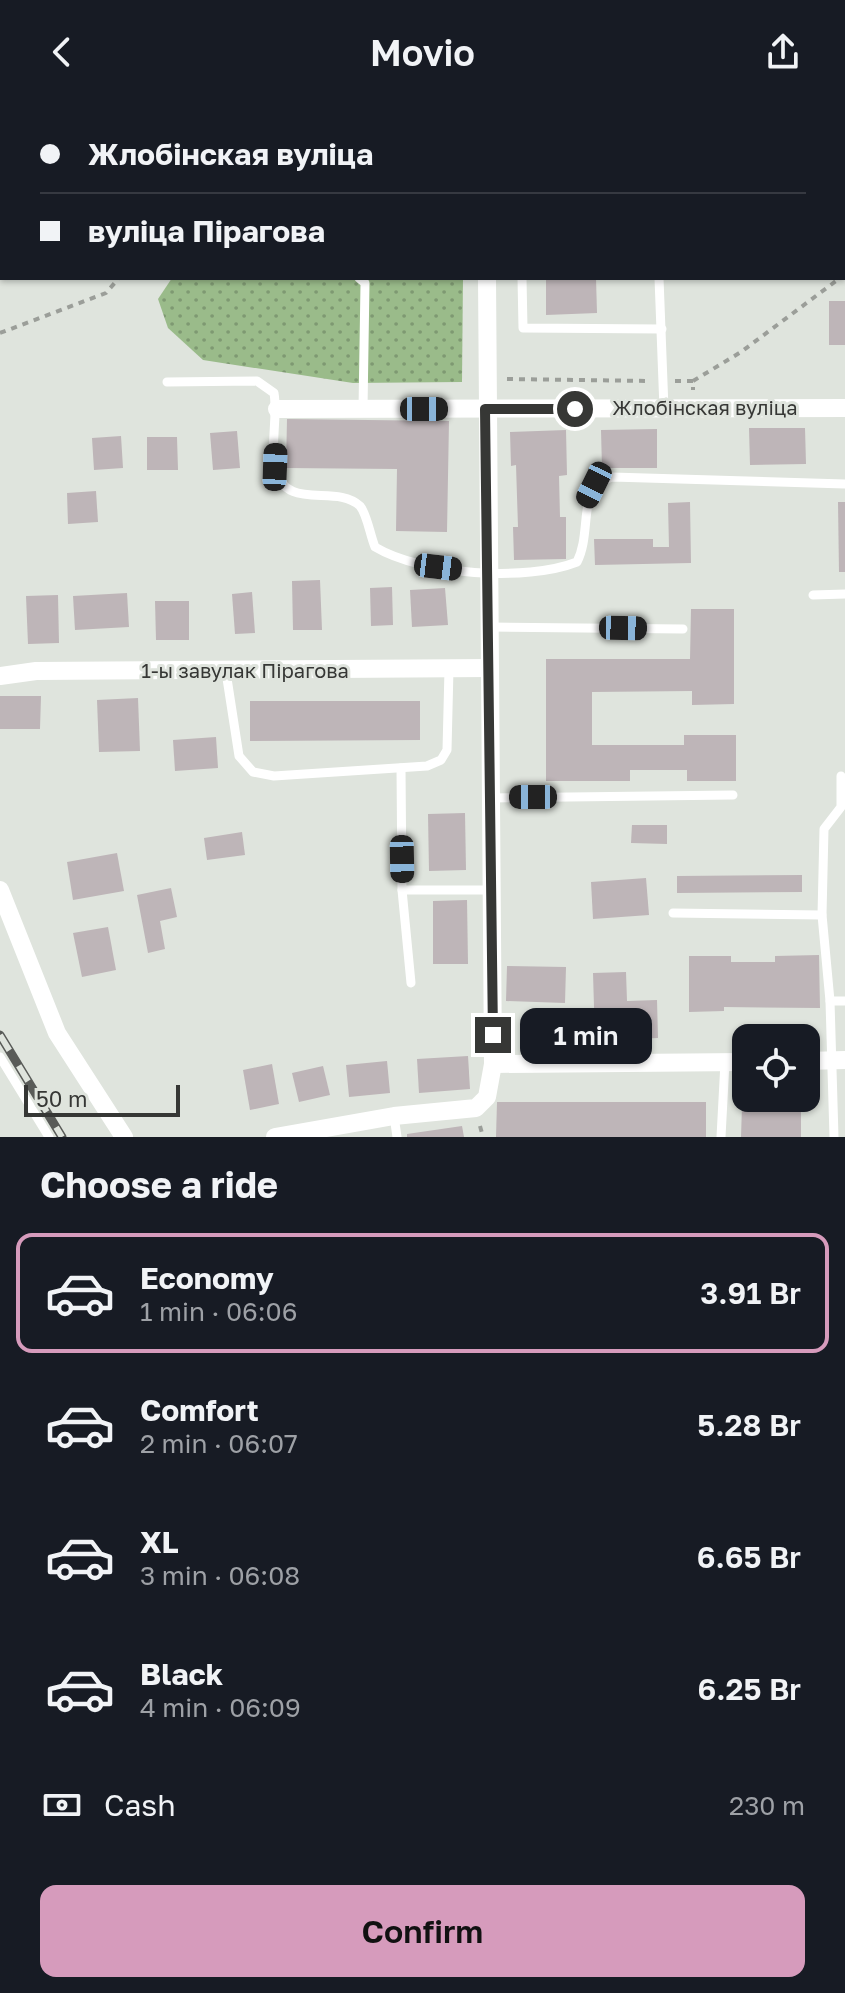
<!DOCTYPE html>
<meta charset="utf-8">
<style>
body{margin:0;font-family:"Golos Text",sans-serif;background:#20242c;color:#f1f3f6;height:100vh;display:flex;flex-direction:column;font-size:30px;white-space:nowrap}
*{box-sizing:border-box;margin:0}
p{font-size:26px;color:#9ea1a6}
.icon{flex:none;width:44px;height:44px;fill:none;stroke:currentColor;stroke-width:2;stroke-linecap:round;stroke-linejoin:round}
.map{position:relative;height:1033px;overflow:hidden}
.panel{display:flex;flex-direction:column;background:#171b24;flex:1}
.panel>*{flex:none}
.top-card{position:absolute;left:0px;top:0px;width:846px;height:176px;box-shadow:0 2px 6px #0004;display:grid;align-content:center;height:176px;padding:0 40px;background:#171b24}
.buttons{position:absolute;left:732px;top:920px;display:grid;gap:16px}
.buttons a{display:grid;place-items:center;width:88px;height:88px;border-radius:16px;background:#171b24;box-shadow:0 2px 6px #0004;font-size:40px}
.scale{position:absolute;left:24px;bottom:20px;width:156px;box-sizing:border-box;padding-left:8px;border:4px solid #363735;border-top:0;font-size:22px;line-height:28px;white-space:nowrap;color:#363735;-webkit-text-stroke:6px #dfe4dd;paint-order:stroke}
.end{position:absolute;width:36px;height:36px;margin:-18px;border:10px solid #363735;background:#fff;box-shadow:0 0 0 4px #fff}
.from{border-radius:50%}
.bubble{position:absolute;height:56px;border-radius:16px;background:#171b24;box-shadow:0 2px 6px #0004;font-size:26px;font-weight:600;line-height:56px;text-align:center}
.car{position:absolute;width:24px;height:48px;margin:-24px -12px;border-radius:10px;box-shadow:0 0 6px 2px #0007;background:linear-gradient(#222 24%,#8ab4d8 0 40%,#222 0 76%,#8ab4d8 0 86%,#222 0)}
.top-card b{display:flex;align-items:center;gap:28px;height:76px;font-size:30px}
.top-card b+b{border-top:2px solid #363941}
.top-card i{width:20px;height:20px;background:#f1f3f6}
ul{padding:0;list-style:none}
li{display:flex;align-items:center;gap:24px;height:120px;margin:0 16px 12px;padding:0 24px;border:4px solid transparent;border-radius:16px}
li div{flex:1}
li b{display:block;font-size:30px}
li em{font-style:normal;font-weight:600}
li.selected{border-color:#d69bbc}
li>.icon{width:72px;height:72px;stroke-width:1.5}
h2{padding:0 40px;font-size:36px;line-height:96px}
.pay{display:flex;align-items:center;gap:20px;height:88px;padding:0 40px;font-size:30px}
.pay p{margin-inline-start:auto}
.action{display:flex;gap:16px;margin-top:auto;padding:16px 40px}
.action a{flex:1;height:92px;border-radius:16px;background:#d69bbc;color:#111;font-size:32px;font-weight:600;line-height:92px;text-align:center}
header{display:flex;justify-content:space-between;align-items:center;height:104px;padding:0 40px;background:#171b24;font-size:36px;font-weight:600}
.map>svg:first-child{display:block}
</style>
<header><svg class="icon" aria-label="back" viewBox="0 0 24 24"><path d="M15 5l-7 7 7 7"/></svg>Movio<svg class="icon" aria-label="share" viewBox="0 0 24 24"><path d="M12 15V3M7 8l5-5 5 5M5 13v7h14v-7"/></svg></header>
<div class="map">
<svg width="845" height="1033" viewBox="0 0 845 1033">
<defs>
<pattern id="grass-dots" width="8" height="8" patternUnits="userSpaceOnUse" patternTransform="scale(2)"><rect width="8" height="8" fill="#9abb8a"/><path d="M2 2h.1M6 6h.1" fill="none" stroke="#7e9972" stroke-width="1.8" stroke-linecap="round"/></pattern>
</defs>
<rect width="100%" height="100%" fill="#dfe4dd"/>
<!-- grass -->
<path fill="url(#grass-dots)" d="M172 174H463L462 278 353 279 203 256 168 224 158 195Z"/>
<!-- building -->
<g fill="#beb5b8">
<path d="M546 174H596L597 209 546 211Z"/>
<rect x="829" y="197" width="16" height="44"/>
<path d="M287 315 449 317 447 428 396 427 397 365 286 364Z"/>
<path d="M749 324H805L806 360 750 361Z"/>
<path d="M657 325V364H602L601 326Z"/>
<path d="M566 326 567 371 559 372 560 413H566V455L514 456 513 423H518L516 361 511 362 510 328Z"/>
<path d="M237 327 240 364 213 366 210 329Z"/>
<path d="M121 332 123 364 94 366 92 334Z"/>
<path d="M147 333H177L178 366H147Z"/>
<path d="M96 387 98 418 68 420 67 389Z"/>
<path d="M690 398 691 459 595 461 594 435H653V443H669L668 399Z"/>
<path d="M838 398H845V468H839Z"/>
<path d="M320 476 322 526H293L292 477Z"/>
<path d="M392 483 393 521 371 522 370 484Z"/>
<path d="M445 484 448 521 412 523 410 486Z"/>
<path d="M252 488 255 529 235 530 232 490Z"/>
<path d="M127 489 129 523 75 526 73 492Z"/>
<path d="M58 491 59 539 28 540 26 492Z"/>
<path d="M155 497H189V536H156Z"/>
<path d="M691 505H734V600L692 601V587L592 588V641H684V631H736V677H687V666H630V677H546V555H690Z"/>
<path d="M0 592H41L40 625H0Z"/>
<path d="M138 594 140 647 99 648 97 596Z"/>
<path d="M250 597H420V636L250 637Z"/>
<path d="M216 633 218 664 175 667 173 636Z"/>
<path d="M465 709 466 766 429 767 428 710Z"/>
<path d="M632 721H667V740L631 739Z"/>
<path d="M242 728 245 751 207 756 204 734Z"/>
<path d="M117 749 124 787 73 796 67 758Z"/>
<path d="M802 771V788L677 789V772Z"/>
<path d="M646 774 649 811 593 815 591 778Z"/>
<path d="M171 784 177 813 160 817 165 845 148 849 137 791Z"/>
<path d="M467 796 468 860H433V797Z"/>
<path d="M108 823 116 866 82 873 73 829Z"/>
<path d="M819 851 820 904 724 903V907L689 908V852H731V858H775V852Z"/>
<path d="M507 862 566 863 565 899 506 897Z"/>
<path d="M626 868 627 897 657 896 658 934 595 936 593 869Z"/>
<path d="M468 952 470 985 419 989 417 955Z"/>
<path d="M387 957 390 989 349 993 346 961Z"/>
<path d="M272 960 279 1000 250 1006 243 966Z"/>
<path d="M323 962 330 991 299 998 292 969Z"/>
<path d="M497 998H706V1033H496Z"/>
<path d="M801 1001V1033H741L742 1002Z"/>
<path d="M462 1022 464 1033H407V1030Z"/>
</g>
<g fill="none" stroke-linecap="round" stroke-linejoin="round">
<!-- path -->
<g stroke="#9b9e99" stroke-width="4" stroke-dasharray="6 6" stroke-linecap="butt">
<path d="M663 0 664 2"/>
<path d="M274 2 275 0"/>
<path d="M741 2 743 0"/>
<path d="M844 13H845"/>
<path d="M0 229 106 189 119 174"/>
<path d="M507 275 650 277"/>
<path d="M675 277H693V286"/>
<path d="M693 277 741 248 840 174"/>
<path d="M480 1022 483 1033"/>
</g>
<!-- service -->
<g stroke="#fff" stroke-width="9">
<path d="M139 2 141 0"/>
<path d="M825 2V0"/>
<path d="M0 60 2 62"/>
<path d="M844 155H845"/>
<path d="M359 174 365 179 363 305"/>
<path d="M522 174 523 224 662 225"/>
<path d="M659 174 664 305"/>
<path d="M167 278 257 277 274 289C278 313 270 341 275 364 286 409 335 379 360 402 367 410 370 431 375 443 422 471 526 478 577 458 589 434 582 406 594 381L612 373 845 380"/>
<path d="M813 491 845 490"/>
<path d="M490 523 683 525"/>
<path d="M226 568 239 652 253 668 274 672 427 662 441 656 447 646 449 565"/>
<path d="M401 664 402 786 411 879"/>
<path d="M489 694 733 691"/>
<path d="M402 786H492"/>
<path d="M673 809 822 811"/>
<path d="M830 897 822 811 824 725 841 703V672"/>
<path d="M0 953 49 1033"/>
<path d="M394 1012 397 1033"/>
<path d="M721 1033 725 958"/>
<path d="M834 1033 830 897H845"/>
</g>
<!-- minor -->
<g stroke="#fff" stroke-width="18">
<path d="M485 0V2"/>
<path d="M277 305 845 304"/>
<path d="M0 572 36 567 490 564"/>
<path d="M0 786 57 929 124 1033"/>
<path d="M806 957 845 956"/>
<path d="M493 960 746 958"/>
<path d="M275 1033 394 1012 476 1004 487 993 493 960 487 174"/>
</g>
<defs>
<g id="rail">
<path d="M31 2 35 0"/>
<path d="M49 2 53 0"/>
<path d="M85 2 87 0"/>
<path d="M0 21 2 20"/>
<path d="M0 931 62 1033"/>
</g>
</defs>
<!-- rail casing -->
<use href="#rail" stroke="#595b58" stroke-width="9"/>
<!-- rail -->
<use href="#rail" stroke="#dfe4dd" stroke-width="6" stroke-dasharray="18" stroke-linecap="butt"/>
</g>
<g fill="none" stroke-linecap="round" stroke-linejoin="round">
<!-- route -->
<path stroke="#363735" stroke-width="10" d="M493 931 485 305H575"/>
</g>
<g text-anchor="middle" stroke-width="6" stroke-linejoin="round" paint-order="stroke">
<!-- street labels -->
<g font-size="20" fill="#363735" stroke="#dfe4dd">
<text x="705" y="311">Жлобінская вуліца</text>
<text x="245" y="574">1-ы завулак Пірагова</text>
</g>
</g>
</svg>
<div class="buttons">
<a><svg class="icon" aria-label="locate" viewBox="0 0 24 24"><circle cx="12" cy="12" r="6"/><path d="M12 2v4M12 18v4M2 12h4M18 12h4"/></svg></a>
</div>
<div class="scale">50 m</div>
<i class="end from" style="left:575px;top:305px"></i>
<i class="end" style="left:493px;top:931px"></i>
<div class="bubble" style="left:520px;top:904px;width:132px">1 min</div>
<i class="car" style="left:424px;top:305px;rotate:90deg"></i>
<i class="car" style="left:275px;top:363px;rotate:2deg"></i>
<i class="car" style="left:594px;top:381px;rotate:206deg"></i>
<i class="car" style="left:438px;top:463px;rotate:97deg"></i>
<i class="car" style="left:623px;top:524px;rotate:91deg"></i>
<i class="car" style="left:533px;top:693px;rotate:270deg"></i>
<i class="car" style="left:402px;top:755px;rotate:179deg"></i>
<div class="top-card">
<b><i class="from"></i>Жлобінская вуліца</b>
<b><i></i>вуліца Пірагова</b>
</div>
</div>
<section class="panel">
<h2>Choose a ride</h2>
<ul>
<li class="selected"><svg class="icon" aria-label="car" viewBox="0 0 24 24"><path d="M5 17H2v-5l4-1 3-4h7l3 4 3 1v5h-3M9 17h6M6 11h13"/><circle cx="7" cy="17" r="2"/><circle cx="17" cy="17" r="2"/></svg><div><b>Economy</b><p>1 min · 06:06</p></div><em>3.91 Br</em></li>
<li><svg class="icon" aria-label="car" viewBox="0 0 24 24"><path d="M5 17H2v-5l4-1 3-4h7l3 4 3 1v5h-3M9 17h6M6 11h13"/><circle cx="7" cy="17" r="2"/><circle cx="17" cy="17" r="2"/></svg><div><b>Comfort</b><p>2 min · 06:07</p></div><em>5.28 Br</em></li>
<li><svg class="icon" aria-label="car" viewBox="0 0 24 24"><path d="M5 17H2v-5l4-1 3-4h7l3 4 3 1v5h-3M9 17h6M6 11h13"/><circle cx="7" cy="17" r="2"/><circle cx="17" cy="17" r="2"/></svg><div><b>XL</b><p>3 min · 06:08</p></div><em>6.65 Br</em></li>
<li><svg class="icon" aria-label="car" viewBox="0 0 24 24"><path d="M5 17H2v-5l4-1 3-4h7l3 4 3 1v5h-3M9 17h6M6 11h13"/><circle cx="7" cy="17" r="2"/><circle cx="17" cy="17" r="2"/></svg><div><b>Black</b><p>4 min · 06:09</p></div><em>6.25 Br</em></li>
</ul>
<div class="pay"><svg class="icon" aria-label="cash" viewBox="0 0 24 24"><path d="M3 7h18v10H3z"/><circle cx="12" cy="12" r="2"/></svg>Cash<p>230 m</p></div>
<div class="action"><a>Confirm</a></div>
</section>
